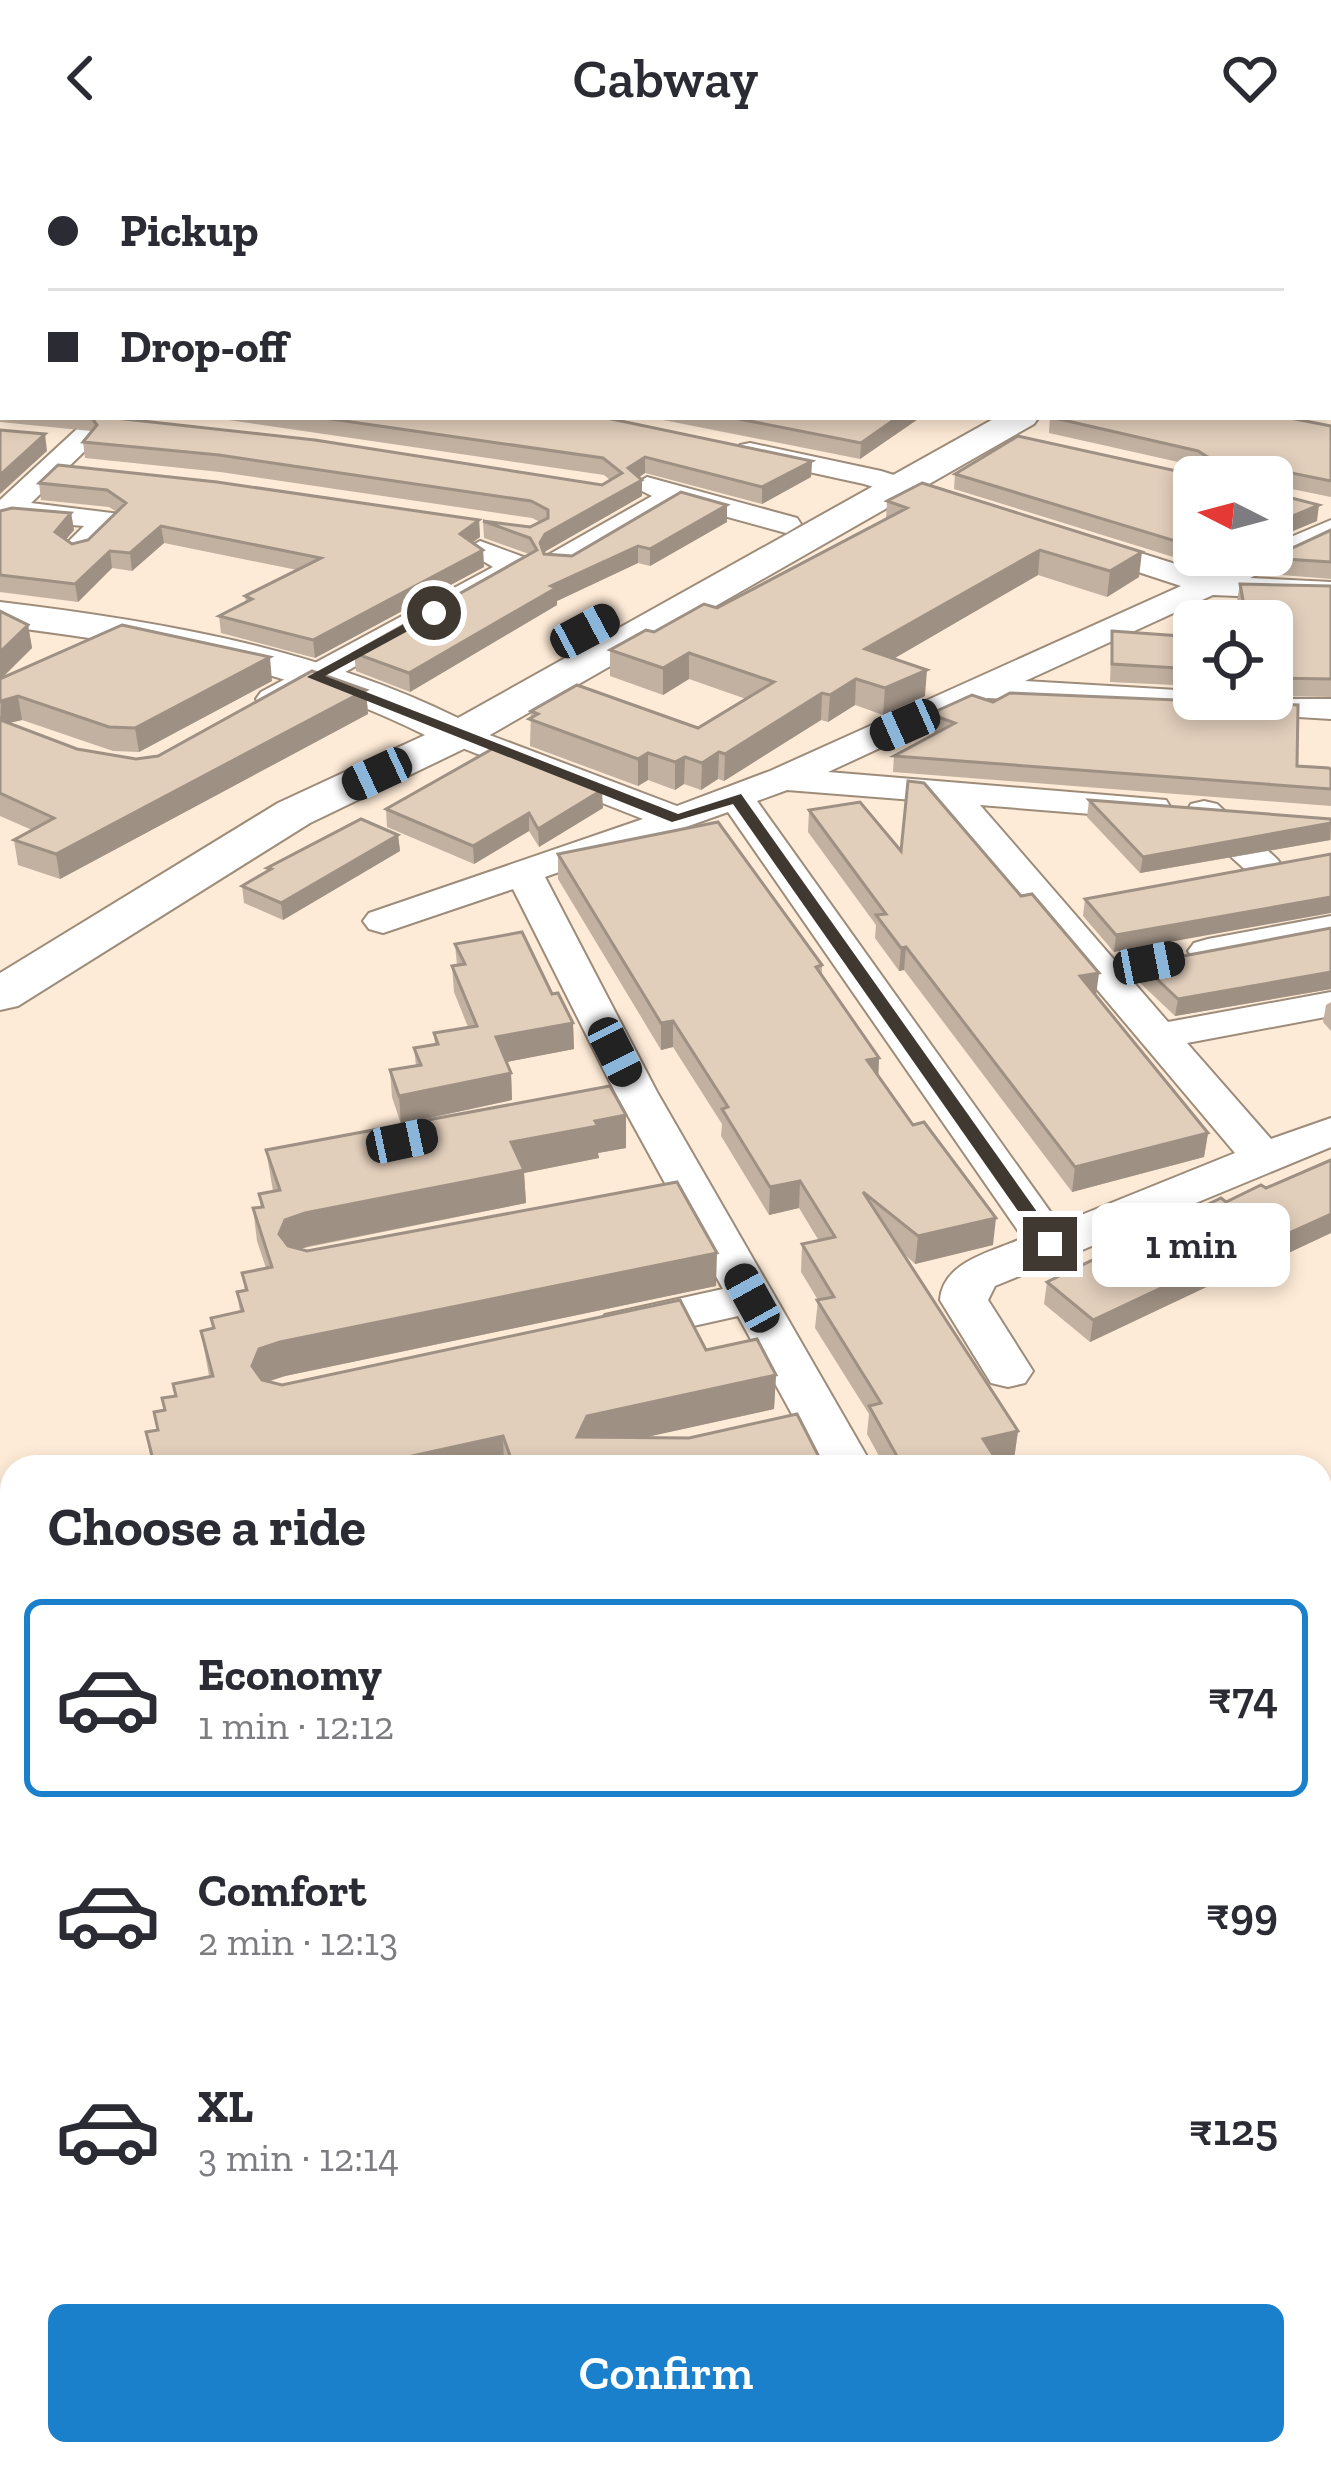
<!DOCTYPE html>
<meta charset="utf-8">
<style>
body{margin:0;font-family:"Zilla Slab",serif;background:#f2f2f3;color:#2b2b33;height:100vh;display:flex;flex-direction:column;font-size:45px;white-space:nowrap}
*{box-sizing:border-box;margin:0}
p{font-size:39px;color:#7c7c81}
.icon{flex:none;width:66px;height:66px;fill:none;stroke:currentColor;stroke-width:2;stroke-linecap:round;stroke-linejoin:round}
.map{position:relative;flex:1;overflow:hidden}
.panel{position:absolute;left:0px;top:1299px;width:1332px;height:1011px;display:flex;flex-direction:column;background:#fff;border-radius:36px 36px 0 0;box-shadow:0 6px 18px #0003}
.panel>*{flex:none}
.banner{position:absolute;left:0px;top:0px;width:1332px;height:264px;box-shadow:0 6px 18px #0003;display:grid;align-content:center;height:264px;padding:0 48px;background:#fff}
.needle{width:78px;rotate:276deg}
.buttons{position:absolute;left:1173px;top:300px;display:grid;gap:24px}
.buttons a{display:grid;place-items:center;width:120px;height:120px;border-radius:18px;background:#fff;box-shadow:0 6px 18px #0003;font-size:60px}
.end{position:absolute;width:54px;height:54px;margin:-27px;border:15px solid #403931;background:#fff;box-shadow:0 0 0 6px #fff}
.from{border-radius:50%}
.bubble{position:absolute;height:84px;border-radius:18px;background:#fff;box-shadow:0 6px 18px #0003;font-size:39px;font-weight:600;line-height:84px;text-align:center}
.car{position:absolute;width:36px;height:72px;margin:-36px -18px;border-radius:15px;box-shadow:0 0 9px 3px #0007;background:linear-gradient(#222 24%,#8ab4d8 0 40%,#222 0 76%,#8ab4d8 0 86%,#222 0)}
.banner b{display:flex;align-items:center;gap:42px;height:114px;font-size:45px}
.banner b+b{border-top:3px solid #e1e1e2}
.banner i{width:30px;height:30px;background:#2b2b33}
ul{padding:0;list-style:none}
li{display:flex;align-items:center;gap:36px;height:198px;margin:0 24px 18px;padding:0 24px;border:6px solid transparent;border-radius:18px}
li div{flex:1}
li b{display:block;font-size:45px}
li em{font-style:normal;font-weight:600}
li.current{border-color:#1a80cb}
li>.icon{width:108px;height:108px;stroke-width:1.5}
h2{padding:0 48px;font-size:54px;line-height:144px}
.cta{display:flex;gap:24px;margin-top:auto;padding:24px 48px}
.cta a{flex:1;height:138px;border-radius:18px;background:#1a80cb;color:#fff;font-size:48px;font-weight:600;line-height:138px;text-align:center}
header{display:flex;justify-content:space-between;align-items:center;height:156px;padding:0 48px;background:#fff;font-size:54px;font-weight:600}
.map>svg:first-child{display:block}
</style>
<header><svg class="icon" aria-label="back" viewBox="0 0 24 24"><path d="M15 5l-7 7 7 7"/></svg>Cabway<svg class="icon" aria-label="heart" viewBox="0 0 24 24"><path d="M12 20l-8-8c-3-5 5-10 8-4 3-6 11-1 8 4z"/></svg></header>
<div class="map">
<svg width="1331" height="2309" viewBox="0 0 1331 2309">
<rect width="100%" height="100%" fill="#feebd7"/>
<g fill="none" stroke-linecap="round" stroke-linejoin="round">
<defs>
<g id="minor">
<path d="M90 261H120L31 347 120 358 124 364C113 379 95 397 77 401L62 392 84 370 13 364 0 369V344Z"/>
<path d="M750 287 881 315 954 338 959 344 944 353 864 328 740 301 736 295 740 289Z"/>
<path d="M647 321 797 362 801 368 786 377 680 348 570 413H548L544 406 548 399 652 340 632 330Z"/>
<path d="M1331 364V384L1250 422 1331 426V444L1213 439 1025 525 1194 535V543H1331V563L988 542 828 616 1166 644 1171 652 1166 660 1153 663 980 649 1168 866 1331 836V860L1187 887 1271 983 1331 962V991L995 1130 988 1144 1033 1215 1025 1227 1008 1231 991 1227 940 1144C943 1105 992 1096 1023 1082L728 656 545 721 657 936 873 1311H821L738 1160 622 1186 605 1181 598 1170 605 1159 723 1133 615 936 513 733 383 777 369 773 363 765 369 757 643 663 447 586 442 579 447 572H471L677 650 770 615 1181 430 1068 393 1064 387 1068 381H1090L1207 418 1249 399H1272V389ZM787 634 939 646 1235 997 1059 1068 757 645Z"/>
<path d="M480 385 529 403 533 410 285 550H261L256 543 261 536 493 411 465 394Z"/>
<path d="M1204 645 1217 648 1277 703 1283 711 1277 719H1251L1191 664 1186 656 1191 648Z"/>
<path d="M1331 760V784L1208 807 1194 803 1188 795 1194 787 1208 783Z"/>
<path d="M1183 2298H1257L1258 2309H1184Z"/>
</g>
<g id="tertiary">
<path d="M1331 43V61L1329 62V44Z"/>
<path d="M997 261H1039L1034 268 474 588 310 667 18 850 0 854V817L278 647 425 579C290 511 148 488 0 470V446C158 465 313 491 458 562Z"/>
</g>
<g id="primary">
<rect x="0" y="1612" width="12" height="64"/>
<path d="M1320 1649 1331 1650V1716L1320 1715Z"/>
</g>
</defs>
<!-- minor casing -->
<use href="#minor" stroke="#9d8c7a" stroke-width="4"/>
<!-- tertiary casing -->
<use href="#tertiary" stroke="#9d8c7a" stroke-width="4"/>
<!-- primary casing -->
<use href="#primary" stroke="#a2702e" stroke-width="4"/>
<!-- minor -->
<use href="#minor" fill="#fff" fill-rule="evenodd"/>
<!-- tertiary -->
<use href="#tertiary" fill="#fff" fill-rule="evenodd"/>
<!-- primary -->
<use href="#primary" fill="#e6bb81" fill-rule="evenodd"/>
</g>
<!-- wall -->
<g fill="#c2b1a1">
<path d="M0 0 3 3V184L0 185V107L2 101H0V32L2 26H0Z"/>
<path d="M3 188V261H106L602 329 610 324 604 319 221 263 186 261H602L812 305 811 321 762 348 645 317 639 321 642 324V340L546 395 544 398 572 400 727 349V366L650 410 638 407 557 445V449L410 536 356 515 354 497 529 398 484 382 483 365 530 371 540 366 532 362 220 316 85 302 83 286 91 275 0 266V190Z"/>
<path d="M648 261H921L860 303Z"/>
<path d="M1050 261 1331 270V341L1272 329V321L1194 397 1183 404 954 333 955 318 1199 320 1200 313 1196 310 1049 277Z"/>
<path d="M39 327 479 364 480 381 472 387 483 394 484 411 315 502 221 477 219 460 246 446 245 440 297 414 164 387 132 415 112 412 78 446 0 436V355L71 357 74 374 66 383 72 388 88 384 117 356 109 351 41 344Z"/>
<path d="M1272 337 1317 365 1272 383Z"/>
<path d="M887 345 1139 421 1107 441 1038 419 893 503 925 540 883 559 855 549 828 566 821 564 724 625 718 623 701 634 684 628 675 634 648 624 638 630 530 590 531 555 698 572 746 543 689 523 663 539 610 520V494L717 452 886 363Z"/>
<path d="M1331 374V423L1282 419 1284 396Z"/>
<path d="M1240 428 1331 430V541L1272 540V465H1241L1237 445Z"/>
<path d="M0 455 28 469 32 492 1 522 272 525 139 596 113 595 22 564 9 567 77 593 136 603 158 600 366 534 368 558 60 723 18 709 14 684 32 674 0 660Z"/>
<path d="M1112 475 1194 481V530L1110 526Z"/>
<path d="M993 546 1297 610 1331 614V650L893 616 894 600 936 577 929 574 930 558Z"/>
<path d="M1089 644 1331 663V684L1140 717 1087 661Z"/>
<path d="M603 652 539 691 529 675 474 708 387 671 386 653Z"/>
<path d="M809 654 901 695 1096 840 1208 977 1204 1001 1072 1036 904 814 899 815 875 782 876 769 808 676Z"/>
<path d="M398 679 400 695 283 764 244 747 242 730 267 715V712Z"/>
<path d="M558 698 822 809V818L879 902 878 920 993 1089 915 1108 903 1097 1018 1275 1014 1303 999 1307 1001 1311H885L867 1278 869 1258 815 1172 818 1144 801 1116 802 1088 819 1085 799 1052 769 1059 721 980 722 968 673 891 661 894 558 723Z"/>
<path d="M1331 698 1114 796 1083 760 1085 743Z"/>
<path d="M1331 772V833L1175 860 1138 825 1141 808Z"/>
<path d="M455 788 552 838 573 867 574 893 506 906 511 917 512 944 401 968 392 941 390 914 416 910 414 892 435 889 434 877 468 871 454 836 452 810 457 809Z"/>
<path d="M1331 846V875L1323 866 1326 849Z"/>
<path d="M626 992 598 997 599 1002 524 1017 526 1047 299 1093 716 1130 285 1220 268 1225 282 1229 706 1194 776 1219 774 1253 645 1281 819 1301V1311H152L146 1276 157 1274 154 1256 164 1254 162 1242 175 1240 209 1220 201 1175 212 1172 211 1162 240 1156 237 1136 245 1135 242 1117 266 1112 257 1085 253 1052 261 1051 259 1038 273 1035 266 994Z"/>
<path d="M1331 1004V1077L1239 1120 1236 1117 1090 1186 1044 1148 1047 1126 1226 1046 1266 1032Z"/>
<path d="M1320 1993 1331 1994V2074L1320 2073Z"/>
<path d="M1320 2121 1331 2186V2218L1325 2234H1320Z"/>
<path d="M1145 2298H1218L1219 2309H1146Z"/>
</g>
<!-- shaded-wall -->
<g fill="#9e9083">
<path d="M898 261H921L860 303 861 287Z"/>
<path d="M45 278 47 295 0 338V319Z"/>
<path d="M645 301V317L628 329V312Z"/>
<path d="M812 305 811 321 762 348V331Z"/>
<path d="M642 324V340L546 395 540 404V387L545 378Z"/>
<path d="M727 349V366L650 410V393Z"/>
<path d="M1319 349 1317 365 1274 383 1276 367Z"/>
<path d="M71 357 74 374 58 393 55 376Z"/>
<path d="M479 364 480 381 461 395 460 378Z"/>
<path d="M161 370 164 387 132 415 130 397Z"/>
<path d="M1194 383V397L1183 404 1185 388Z"/>
<path d="M638 390V407L557 445V449L410 536 409 517 551 430Z"/>
<path d="M483 394 484 411 315 502 313 484Z"/>
<path d="M1040 394 1038 419 864 520 865 493Z"/>
<path d="M110 395 112 412 78 446 75 428Z"/>
<path d="M1142 396 1139 421 1107 441 1110 415Z"/>
<path d="M28 469 32 492 0 524V496Z"/>
<path d="M689 497V523L663 539V512Z"/>
<path d="M270 501 272 525 139 596 135 572Z"/>
<path d="M927 514 925 540 883 559 885 532Z"/>
<path d="M856 523 855 549 828 566 830 539Z"/>
<path d="M366 534 368 558 60 723 56 698Z"/>
<path d="M822 537 821 564 724 625 725 598Z"/>
<path d="M18 540 22 564 5 568 0 579 1 545Z"/>
<path d="M719 596 718 623 701 634 702 607Z"/>
<path d="M648 597V624L638 630V603Z"/>
<path d="M685 601 684 628 675 634V606Z"/>
<path d="M602 634 603 652 539 691 538 673Z"/>
<path d="M529 657V675L474 708 473 690Z"/>
<path d="M1331 667 1330 684 1140 717 1143 701Z"/>
<path d="M398 679 400 695 283 764 281 747Z"/>
<path d="M1331 741V757L1114 796 1116 779Z"/>
<path d="M906 791 904 814 899 815 901 792Z"/>
<path d="M1331 816V833L1175 860 1178 843Z"/>
<path d="M1099 817 1096 840 1080 820Z"/>
<path d="M673 865V891L661 894V867Z"/>
<path d="M573 867 574 893 497 908 496 881Z"/>
<path d="M879 902 878 928 867 904Z"/>
<path d="M511 917 512 944 401 968 399 940Z"/>
<path d="M626 959V992L598 997 599 1002 524 1017 526 1047 309 1090 289 1097 279 1078 285 1064 511 986 595 965Z"/>
<path d="M1208 977 1204 1001 1072 1036 1075 1011Z"/>
<path d="M800 1025 799 1052 769 1059 770 1031Z"/>
<path d="M1331 1058V1077L1239 1120 1243 1098Z"/>
<path d="M996 1062 993 1089 915 1108 918 1080Z"/>
<path d="M1240 1095 1236 1117 1090 1186 1093 1164Z"/>
<path d="M717 1097 716 1130 285 1220 264 1227 252 1210 259 1193 280 1186Z"/>
<path d="M776 1219 774 1253 588 1294 577 1281 587 1260Z"/>
<path d="M1018 1275 1014 1303 980 1311 983 1283Z"/>
<path d="M503 1280 504 1311H362Z"/>
<path d="M819 1301V1311H801V1305Z"/>
<path d="M521 2298H527L525 2309H519Z"/>
</g>
<!-- building -->
<g fill="#e1cebb" stroke="#9e9083" stroke-width="3">
<path d="M0 0H930L929 3H3V14L0 13Z"/>
<path d="M1081 0H1331V5L1329 6V3H1076Z"/>
<path d="M3 24V88L0 87V32Z"/>
<path d="M1331 85V203L1329 204V86Z"/>
<path d="M3 97V168L0 169V107Z"/>
<path d="M3 188V250H0V190Z"/>
<path d="M91 261H106L315 284 602 329 622 317 603 302 317 261H602L812 305 762 331 645 301 628 312 642 324 545 378 540 387 544 398 572 400 681 336 727 349 650 393 638 390 551 430 556 432 409 517 354 497 537 394 530 382 483 365 530 371 548 362V354L531 345 219 299 83 286 97 269Z"/>
<path d="M729 261H898L861 287Z"/>
<path d="M1050 261H1285L1331 270V325L1272 313 1271 321H1194V383L1185 388 955 318 1018 280 1199 320 1201 310 1214 305 1198 295Z"/>
<path d="M0 274 45 278 0 319Z"/>
<path d="M58 309 217 326 479 364 460 378 483 394 313 484 219 460 252 443 245 440 321 402 161 370 130 397 110 395 75 428 0 419V355L12 352 71 357 55 376 72 388 88 384 126 347 107 334 39 327Z"/>
<path d="M922 327 1142 396 1110 415 1040 394 865 493 927 514 885 532 856 523 830 539 822 537 725 598 719 596 702 607 685 601 675 606 648 597 638 603 529 563 538 558 531 555 577 529 698 572 774 526 689 497 663 512 610 494 646 474 654 476 704 448 717 452 907 352 887 345Z"/>
<path d="M1272 337 1319 349 1276 367 1272 366Z"/>
<path d="M1331 374V406L1285 403 1284 396Z"/>
<path d="M1240 428 1331 430V523L1272 522V465H1247Z"/>
<path d="M0 455 28 469 0 496Z"/>
<path d="M122 469 270 501 135 572 109 571 18 540 1 545 0 547V523Z"/>
<path d="M1112 475 1194 481V513L1112 508Z"/>
<path d="M312 515 366 534 56 698 14 684 54 662 0 637V562L3 565 77 593 136 603 158 600Z"/>
<path d="M1010 537 1298 549 1297 610 1329 612 1331 614V633L894 600 955 567 930 558 972 539 993 546Z"/>
<path d="M494 592 602 634 538 673 529 657 473 690 386 653Z"/>
<path d="M908 625 924 627 1021 740 1032 738 1099 817 1080 820 1208 977 1075 1011 906 791 901 792 876 759 886 758 809 654 860 646 901 695Z"/>
<path d="M1089 644 1331 663V667L1143 701Z"/>
<path d="M361 663 398 679 281 747 242 730 271 713 267 712Z"/>
<path d="M718 666 822 809 816 811 879 902 867 904 913 969 924 966 996 1062 918 1080 863 1036 1018 1275 983 1283 1001 1311H903L869 1250 881 1247 817 1144 834 1141 802 1088 835 1081 800 1025 770 1031 722 953 728 951 673 865 661 867 558 698Z"/>
<path d="M1331 698V741L1116 779 1085 743Z"/>
<path d="M1331 772V816L1178 843 1141 808Z"/>
<path d="M522 776 552 838 558 837 573 867 496 881 511 917 399 940 390 914 421 909 414 892 438 888 434 877 477 870 452 810 465 808 455 788Z"/>
<path d="M610 930 626 959 595 965 598 970 511 986 524 1014 305 1057 285 1064 279 1078 288 1090 307 1095 677 1026 717 1097 280 1186 259 1193 252 1210 262 1224 282 1229 680 1144 706 1194 757 1183 776 1219 587 1260 577 1281 689 1282 797 1258 819 1301 801 1305 804 1311H514L503 1280 362 1311H155L146 1276 158 1274 154 1256 165 1254 162 1242 176 1240 173 1228 213 1220 201 1175 214 1172 211 1162 243 1155 237 1136 247 1134 242 1117 272 1111 253 1052 263 1051 259 1038 280 1034 266 994Z"/>
<path d="M1331 1004V1058L1243 1098 1240 1095 1093 1164 1047 1126 1221 1042 1226 1046 1261 1029 1266 1032Z"/>
<path d="M1320 1993 1331 1994V2051L1320 2050Z"/>
<path d="M1320 2121H1326L1331 2212 1320 2211Z"/>
<path d="M434 2298H521L519 2309 432 2308Z"/>
<path d="M1152 2298H1218L1219 2309H1153Z"/>
</g>
<!-- route -->
<path fill="#403931" d="M430 454 441 457 325 520 678 658 741 638 1057 1084V1092H1044L733 648 672 666 307 521Z"/>
</svg>
<div class="buttons">
<a><svg class="needle" viewBox="-14 -14 28 28"><path d="M0-13l5 13h-10z" fill="#e53935"/><path d="M0 13l5-13h-10z" fill="#7c7c81"/></svg></a>
<a><svg class="icon" aria-label="locate" viewBox="0 0 24 24"><circle cx="12" cy="12" r="6"/><path d="M12 2v4M12 18v4M2 12h4M18 12h4"/></svg></a>
</div>
<i class="end from" style="left:434px;top:457px"></i>
<i class="end" style="left:1050px;top:1088px"></i>
<div class="bubble" style="left:1092px;top:1047px;width:198px">1 min</div>
<i class="car" style="left:585px;top:475px;rotate:62deg"></i>
<i class="car" style="left:905px;top:569px;rotate:246deg"></i>
<i class="car" style="left:377px;top:618px;rotate:245deg"></i>
<i class="car" style="left:1149px;top:807px;rotate:79deg"></i>
<i class="car" style="left:615px;top:896px;rotate:153deg"></i>
<i class="car" style="left:402px;top:985px;rotate:78deg"></i>
<i class="car" style="left:752px;top:1142px;rotate:331deg"></i>
<div class="banner">
<b><i class="from"></i>Pickup</b>
<b><i></i>Drop-off</b>
</div>
<section class="panel">
<h2>Choose a ride</h2>
<ul>
<li class="current"><svg class="icon" aria-label="car" viewBox="0 0 24 24"><path d="M5 17H2v-5l4-1 3-4h7l3 4 3 1v5h-3M9 17h6M6 11h13"/><circle cx="7" cy="17" r="2"/><circle cx="17" cy="17" r="2"/></svg><div><b>Economy</b><p>1 min · 12:12</p></div><em>₹74</em></li>
<li><svg class="icon" aria-label="car" viewBox="0 0 24 24"><path d="M5 17H2v-5l4-1 3-4h7l3 4 3 1v5h-3M9 17h6M6 11h13"/><circle cx="7" cy="17" r="2"/><circle cx="17" cy="17" r="2"/></svg><div><b>Comfort</b><p>2 min · 12:13</p></div><em>₹99</em></li>
<li><svg class="icon" aria-label="car" viewBox="0 0 24 24"><path d="M5 17H2v-5l4-1 3-4h7l3 4 3 1v5h-3M9 17h6M6 11h13"/><circle cx="7" cy="17" r="2"/><circle cx="17" cy="17" r="2"/></svg><div><b>XL</b><p>3 min · 12:14</p></div><em>₹125</em></li>
</ul>
<div class="cta"><a>Confirm</a></div>
</section>
</div>
